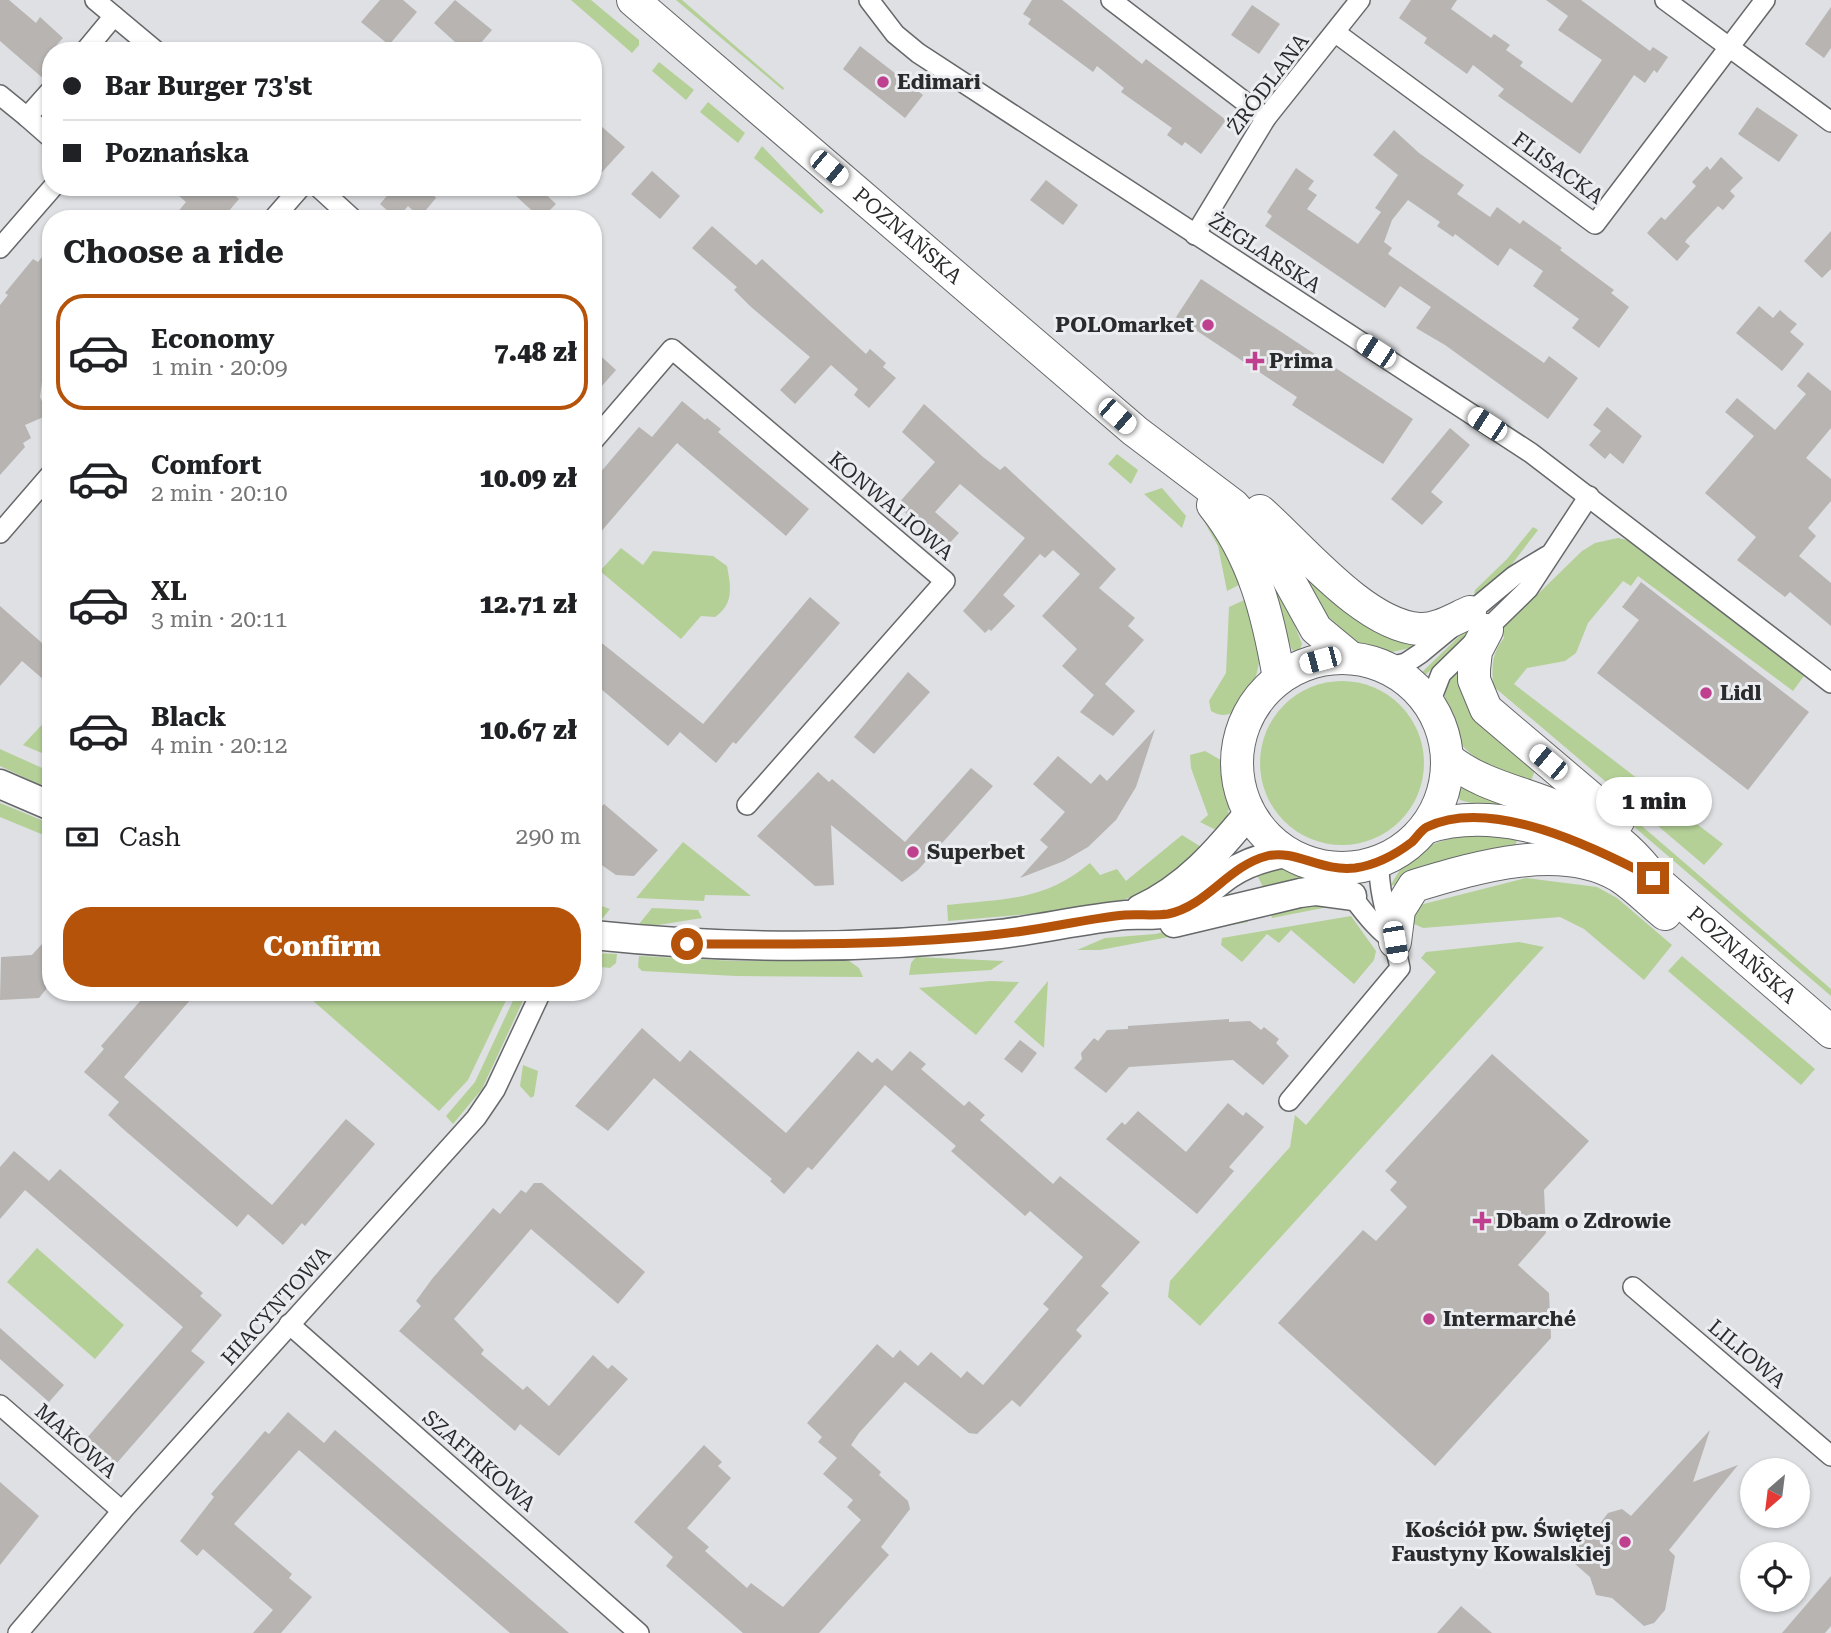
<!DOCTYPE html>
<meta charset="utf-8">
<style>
body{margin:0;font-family:"Roboto Serif",serif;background:#f6f6f6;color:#202124;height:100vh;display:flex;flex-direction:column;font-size:26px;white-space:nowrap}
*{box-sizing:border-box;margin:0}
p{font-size:23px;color:#757577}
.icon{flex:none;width:38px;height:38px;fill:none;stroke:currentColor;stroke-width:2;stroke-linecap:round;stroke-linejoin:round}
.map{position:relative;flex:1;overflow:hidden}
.details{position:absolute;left:42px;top:210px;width:560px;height:791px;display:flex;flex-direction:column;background:#fff;border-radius:28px;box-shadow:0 2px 5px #0004}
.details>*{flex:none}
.guide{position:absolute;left:42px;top:42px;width:560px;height:154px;border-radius:28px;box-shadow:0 2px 5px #0004;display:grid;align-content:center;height:154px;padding:0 21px;background:#fff}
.needle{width:46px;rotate:208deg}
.buttons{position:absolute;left:1740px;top:1458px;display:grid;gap:14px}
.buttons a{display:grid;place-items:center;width:70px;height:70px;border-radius:50%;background:#fff;box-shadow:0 2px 5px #0004;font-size:35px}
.end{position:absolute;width:32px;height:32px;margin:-16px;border:9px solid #b45309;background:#fff;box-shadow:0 0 0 4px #fff}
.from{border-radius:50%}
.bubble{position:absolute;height:49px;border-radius:24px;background:#fff;box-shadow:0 2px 5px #0004;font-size:23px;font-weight:800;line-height:49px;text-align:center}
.car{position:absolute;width:21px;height:42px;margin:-21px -10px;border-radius:9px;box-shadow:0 0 5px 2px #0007;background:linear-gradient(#fff 24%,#345 0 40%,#fff 0 76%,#345 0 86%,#fff 0)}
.guide b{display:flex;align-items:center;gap:24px;height:66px;font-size:26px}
.guide b+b{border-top:2px solid #e0e0e0}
.guide i{width:18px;height:18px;background:#202124}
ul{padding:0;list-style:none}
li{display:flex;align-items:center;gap:21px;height:116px;margin:0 14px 10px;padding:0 7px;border:4px solid transparent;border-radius:28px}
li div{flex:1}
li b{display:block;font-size:26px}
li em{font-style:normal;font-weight:800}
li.on{border-color:#b45309}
li>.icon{width:63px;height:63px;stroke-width:1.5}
h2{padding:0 21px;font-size:32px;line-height:84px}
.pay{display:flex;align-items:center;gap:18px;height:77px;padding:0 21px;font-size:26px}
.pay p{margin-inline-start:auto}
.cta{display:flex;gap:14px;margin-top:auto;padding:14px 21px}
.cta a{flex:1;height:80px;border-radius:28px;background:#b45309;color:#fff;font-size:28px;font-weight:800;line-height:80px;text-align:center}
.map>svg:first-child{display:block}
</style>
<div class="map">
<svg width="1831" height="1633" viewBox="0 0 1831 1633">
<rect width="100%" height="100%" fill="#dee0e3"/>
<!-- green -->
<g fill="#b4d097">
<path d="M571 0H591L639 40V45L632 53Z"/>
<path d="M676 0H682L784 88 783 90Z"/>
<path d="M659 62 694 90 686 100 652 71Z"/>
<path d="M708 102 745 133 738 143 700 112Z"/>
<path d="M762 146 824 211 821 214 754 158Z"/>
<path d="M1117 454 1138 470 1131 484 1108 464Z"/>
<path d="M1162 488 1186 516 1182 528 1144 494Z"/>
<path d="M1200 506 1247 581 1227 591 1218 546 1196 507Z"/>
<path d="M1533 527 1538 530 1512 564 1473 602 1475 590 1507 559Z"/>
<path d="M1618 538 1627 540 1804 676 1793 691 1638 576 1631 586 1623 581 1588 623 1576 653 1565 661 1527 668 1514 684 1723 844 1704 865 1493 686C1492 667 1491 654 1504 638L1502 629 1582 551 1595 543Z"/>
<path d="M621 548 643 565 653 551 713 556 727 566C731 587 734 604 715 617L701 616 681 639 600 571Z"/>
<path d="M1298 559 1431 636 1414 647 1388 653 1353 640 1310 600Z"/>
<path d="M1276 577 1302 644 1299 652 1292 650 1269 590Z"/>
<path d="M1253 596C1255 613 1260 632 1260 650 1261 672 1242 731 1211 711L1209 701 1226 673 1229 607Z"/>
<path d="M1471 625 1475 629 1424 676 1420 674Z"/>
<path d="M1461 661 1537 765 1528 789C1493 771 1432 740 1446 691 1449 680 1456 670 1461 661Z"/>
<circle cx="1342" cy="763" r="82"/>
<path d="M51 715V757L23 745Z"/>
<path d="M0 749 51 772V790L0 766Z"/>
<path d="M1205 751 1226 763C1233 786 1231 811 1222 833L1200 822 1208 815 1191 768 1190 755Z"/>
<path d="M1561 764 1571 765 1831 989V996Z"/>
<path d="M1462 788 1524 805 1521 817 1460 800 1457 791Z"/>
<path d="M0 803 51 824V838L0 817Z"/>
<path d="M1182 835 1206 850 1157 890 1122 900 1030 914 948 921 947 905C1005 898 1043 902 1090 863L1100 875 1117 869 1126 881Z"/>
<path d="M1466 835H1518L1514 853 1401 885H1391C1409 850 1430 843 1466 835Z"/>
<path d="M683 842 751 896 705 895 704 901 636 898Z"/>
<path d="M1289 866 1329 880 1266 893 1255 871Z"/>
<path d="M1526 878 1597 887 1617 898 1672 945 1644 980 1584 929 1560 917 1423 928 1412 923V907Z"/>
<path d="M1313 898 1333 906 1272 918 1269 908Z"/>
<path d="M593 903 610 909 602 919 593 918Z"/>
<path d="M652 908 698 910 702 918 652 926 639 924Z"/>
<path d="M1246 913 1248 922 1100 950H1077L1105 938 1155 934Z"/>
<path d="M1351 916 1376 951 1374 960 1354 984 1291 930 1279 943 1267 934 1242 962 1221 945 1222 938Z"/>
<path d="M1519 942 1544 947 1200 1326 1168 1297 1170 1281 1290 1147 1295 1115 1306 1125 1436 972 1421 958 1426 952Z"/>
<path d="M593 953 617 954 616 963 610 968 593 966Z"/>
<path d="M639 956 735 961 848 960 859 968 863 977 736 976 642 971 638 967Z"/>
<path d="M1682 956 1815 1069 1801 1085 1668 971Z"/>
<path d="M916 957 1004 961 991 970 909 975 911 963Z"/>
<path d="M990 981 1019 982 976 1035 919 988Z"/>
<path d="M1048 981 1044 1048 1014 1022Z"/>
<path d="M303 992H510L468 1080 439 1111Z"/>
<path d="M517 992H527L482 1089 453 1124 446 1116 475 1082Z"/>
<path d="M523 1065 538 1071 534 1096 531 1098 520 1086Z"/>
<path d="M37 1248 124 1325 95 1359 7 1282Z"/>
</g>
<!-- building -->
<g fill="#b7b4b2">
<path d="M0 0H9L36 23 40 17 63 38 51 51V78L45 80 0 41Z"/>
<path d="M380 0H403L417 12 389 45 361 22Z"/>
<path d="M455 0 492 30 474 51H465L434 23Z"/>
<path d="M1032 0H1062L1142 64 1146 59 1226 120 1201 154 1185 142 1182 146 1167 135 1172 128 1121 92 1124 88 1097 66 1093 72 1028 24 1031 19 1023 14Z"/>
<path d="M1411 0H1457L1451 9 1491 38 1494 34 1510 45 1506 50 1523 62 1520 66 1572 103 1602 60 1558 30 1568 16 1546 0H1581L1650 51 1653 47 1668 57 1657 73 1654 70 1645 83 1634 75 1580 154 1498 96 1504 89 1473 65 1467 74 1424 43 1427 38 1399 18Z"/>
<path d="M1252 5 1280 24 1259 54 1231 35Z"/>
<path d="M1831 7V48L1824 58 1805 44Z"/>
<path d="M860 46 923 95 905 118 843 69Z"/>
<path d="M1757 107 1798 135 1779 162 1738 134Z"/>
<path d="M593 119 625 147 593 182Z"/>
<path d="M1394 130 1419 153 1464 185 1457 194 1490 217 1497 207 1520 224 1523 220 1562 248 1560 250 1614 290 1611 293 1629 307 1599 348 1572 328 1579 319 1533 286 1543 271 1510 248 1498 266 1455 234 1453 237 1437 226 1440 222 1408 200 1392 220 1384 242 1392 248 1388 254 1544 363 1549 356 1578 378 1548 419 1445 345 1416 328 1431 307 1400 286 1385 308 1265 226 1272 216 1267 212 1296 168 1314 181 1308 189 1317 195 1307 209 1358 244 1381 212 1375 208 1398 175 1373 155Z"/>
<path d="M1721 157 1743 178 1730 191 1735 196 1723 210 1718 206 1687 239 1685 242 1690 246 1677 261 1647 233 1661 217 1665 220 1696 186 1692 182 1707 166 1710 170Z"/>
<path d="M652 171 680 196 660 219 631 194Z"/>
<path d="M1046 180 1078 205 1063 225 1030 200Z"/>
<path d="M169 187H225L239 199 222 219H172L186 202Z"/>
<path d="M387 187H426L436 198 420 217 408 206 397 219 380 204 391 191Z"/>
<path d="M506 187H538L556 204 541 219Z"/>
<path d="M712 226 756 265 762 259 866 354 870 349 886 363 883 367 896 378 869 408 854 395 858 389 831 365 795 404 780 390 810 357 750 306 734 290 737 287 692 248Z"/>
<path d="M1831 231V269L1822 278 1804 261Z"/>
<path d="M51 246V337L47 342 40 397 48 415 25 425 31 438 23 443 25 447 0 475V305L8 295 5 293 33 259 38 262Z"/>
<path d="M1201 279 1413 419 1383 464 1292 405 1297 397 1176 317Z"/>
<path d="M1759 306 1773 318 1780 310 1789 318 1797 324 1790 332 1804 344 1782 371 1736 333Z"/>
<path d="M593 349 616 370 593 396Z"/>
<path d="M1808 372 1831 391V428L1806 458 1831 479V501L1808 528 1816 536 1799 556 1831 583V626L1790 592 1785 597 1737 560 1756 537 1705 493 1754 436 1725 412 1737 398 1775 430 1806 394 1797 386Z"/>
<path d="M682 401 705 420 707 418 721 429 718 432 809 509 786 536 677 443 593 541V481L639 427 652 437Z"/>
<path d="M924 404 983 457 1000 470 1005 466 1116 569 1099 588 1135 618 1128 626 1144 640 1105 684 1135 711 1113 736 1080 712 1094 695 1062 666 1077 649 1042 616 1080 574 1053 550 1045 558 1040 554 1003 595 1015 606 991 631 989 629 985 633 963 611 1025 538 960 484 935 512 959 533 945 548 897 505 935 462 902 432Z"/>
<path d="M1607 407 1642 436 1623 464 1610 453 1605 459 1589 445 1601 431 1593 425Z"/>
<path d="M1450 428 1470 445 1431 492 1443 502 1422 525 1391 499Z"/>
<path d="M1641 582 1809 712 1748 790 1597 673 1639 620 1622 607Z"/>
<path d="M810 597 840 623 736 744 733 742 716 763 680 732 668 746 593 682V636L703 724Z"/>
<path d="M0 606 51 651V686L22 661 0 686Z"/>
<path d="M908 672 930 692 874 754 854 737Z"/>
<path d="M1155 729 1136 787 1116 820 1088 847 1064 861 1020 878 1048 847 1040 840 1065 812 1033 784 1058 756 1091 784 1100 774 1107 781Z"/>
<path d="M971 768 993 786 918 870 902 882 831 825 834 885 815 886 757 836 818 772 829 782 832 779 905 842Z"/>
<path d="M604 804 658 850 634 876 616 875 593 859V816Z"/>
<path d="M51 934V983L39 998 0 1000 1 957 32 955Z"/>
<path d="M148 992H197L124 1077 272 1205 346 1119 375 1144 305 1226 302 1223 283 1245 248 1214 237 1227 122 1128 108 1115 119 1102 84 1072 104 1049 101 1046Z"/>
<path d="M1229 1019V1022L1250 1021 1261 1030 1264 1027 1279 1039 1276 1043 1289 1056 1263 1085 1233 1060 1129 1067 1106 1093 1074 1068 1082 1059 1081 1053 1094 1038 1098 1041 1107 1030 1128 1029V1026Z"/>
<path d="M642 1028 680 1062 690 1050 786 1133 858 1051 872 1063 877 1058 892 1071 910 1051 926 1064 921 1069 964 1106 969 1101 985 1115 980 1120 1053 1184 1060 1176 1140 1242 1101 1286 1109 1293 1076 1330 1082 1336 1020 1407 1012 1400 977 1434 969 1433 905 1382 859 1433 851 1445 881 1472 879 1475 908 1501 910 1509 881 1547 889 1555 819 1633H743L666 1566 673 1557 634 1522 704 1445 722 1462 718 1466 731 1478 687 1528 709 1547 705 1551 747 1588 751 1583 783 1607 861 1520 847 1507 853 1500 823 1474 837 1458 818 1442 822 1437 807 1423 877 1344 893 1358 900 1350 918 1366 931 1352 961 1378 967 1371 983 1385 1049 1309 1043 1304 1083 1257 1030 1211 1025 1216 951 1151 956 1146 885 1085 812 1170 808 1167 784 1194 770 1181 772 1179 654 1078 608 1131 575 1106Z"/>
<path d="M1020 1040 1037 1053 1022 1073 1004 1059Z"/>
<path d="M1492 1054 1589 1141 1544 1190 1546 1233 1518 1265 1549 1293 1551 1338 1435 1466 1278 1323 1363 1230 1376 1241 1407 1207 1390 1190 1397 1182 1385 1171Z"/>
<path d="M1228 1103 1243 1116 1246 1112 1264 1127 1229 1167 1234 1171 1197 1214 1106 1139 1122 1122 1125 1125 1138 1111 1186 1152Z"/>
<path d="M14 1151 49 1181 60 1169 203 1293 200 1296 222 1315 191 1351 205 1362 116 1464 86 1439 183 1327 25 1190 0 1219V1167Z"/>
<path d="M534 1183H542L645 1272 618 1304 531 1229 454 1319 484 1350 481 1354 523 1390 527 1386 549 1406 593 1355 608 1369 612 1365 628 1379 559 1456 520 1424 515 1431 399 1331 421 1306 416 1301 432 1279 493 1208 500 1214 521 1190 526 1193Z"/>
<path d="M0 1328 64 1385 49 1402 0 1359Z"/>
<path d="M288 1412 324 1443 335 1430 569 1633H510L299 1450 234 1524 292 1574 289 1578 312 1597 281 1633H253L273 1610 203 1549 197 1556 180 1541 214 1497 211 1494 265 1431 269 1434Z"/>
<path d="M1710 1430 1693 1482 1738 1465 1669 1550 1675 1556 1665 1610 1654 1623 1644 1626 1612 1598 1596 1595 1590 1577 1567 1557 1569 1547 1579 1535 1596 1529 1608 1513 1622 1509 1631 1516Z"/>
<path d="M0 1482 39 1516 0 1565Z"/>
<path d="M1831 1576V1626L1825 1633H1782Z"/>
<path d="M1461 1606 1492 1633H1437Z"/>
</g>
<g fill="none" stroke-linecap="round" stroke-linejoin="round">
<defs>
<g id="street">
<path d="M95 0 156 51"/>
<path d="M869 0 895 34 918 53 1531 453 1831 683"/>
<path d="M1111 0 1266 118"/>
<path d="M1665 0 1831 122"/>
<path d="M1336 33 1595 224 1765 0"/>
<path d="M85 51 114 16"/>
<path d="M51 90 27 117 51 138"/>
<path d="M0 95 27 117"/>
<path d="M318 187 353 219"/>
<path d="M273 219 301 187"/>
<path d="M1195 235 1266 118 1360 0"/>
<path d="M0 248 53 187"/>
<path d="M593 441 672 349 945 581 747 805"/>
<path d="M0 533 51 474"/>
<path d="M1387 668 1406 663 1421 653 1514 576 1547 556"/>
<path d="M1429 705 1441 674 1528 589 1589 496"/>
<path d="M1324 867C1352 889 1365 922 1395 942"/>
<path d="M1289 1101 1400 968C1393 932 1378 899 1379 861"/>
<path d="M1633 1287 1831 1456"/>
<path d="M289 1324 639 1633"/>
<path d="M0 1405 122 1511"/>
<path d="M18 1633 122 1511 476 1118 495 1090 541 992"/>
</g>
<g id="secondary">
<path d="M0 784 51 806"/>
<path d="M1140 909C1186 888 1217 852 1249 813"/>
<path d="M1174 923 1300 893 1315 891 1352 896"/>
<path d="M593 935C727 949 866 950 1000 934 1042 929 1084 919 1126 915 1140 914 1154 916 1168 913 1194 908 1208 888 1229 874 1247 862 1267 856 1288 853"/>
</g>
<g id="primary">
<path id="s1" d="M633 0 1135 431 1233 505 1270 546 1316 629 1351 658"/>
<path d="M1213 505C1254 556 1268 615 1279 678"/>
<path d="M1260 511C1301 547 1364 625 1419 629 1437 630 1454 619 1470 612"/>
<path d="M1487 630 1476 651 1474 669V680L1486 709 1618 821"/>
<circle cx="1342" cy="763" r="105"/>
<path id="s2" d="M1447 758C1470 777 1497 786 1524 795 1580 814 1617 830 1653 878L1831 1032"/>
<path d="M1425 828C1487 807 1561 830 1618 859"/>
<path d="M1395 942 1399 910 1414 886C1474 868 1560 841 1619 876 1635 886 1650 902 1665 914"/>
</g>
</defs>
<!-- street casing -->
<use href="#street" stroke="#66686a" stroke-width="22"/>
<!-- secondary casing -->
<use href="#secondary" stroke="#66686a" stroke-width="31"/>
<!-- primary casing -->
<use href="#primary" stroke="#66686a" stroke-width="34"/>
<!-- street -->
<use href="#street" stroke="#fff" stroke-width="19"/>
<!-- secondary -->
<use href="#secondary" stroke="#fff" stroke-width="28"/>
<!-- primary -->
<use href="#primary" stroke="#fff" stroke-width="32"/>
</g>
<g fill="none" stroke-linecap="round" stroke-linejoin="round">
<!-- route -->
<path stroke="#b45309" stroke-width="9" d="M687 944C791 944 896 946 1000 934 1042 930 1083 919 1125 915 1140 914 1153 916 1168 914 1207 906 1228 866 1267 856 1295 849 1321 872 1355 868 1376 865 1395 855 1412 842 1417 837 1421 830 1427 827 1491 796 1596 848 1653 878"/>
</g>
<!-- markers -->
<g fill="#be408e" stroke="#ebedf0" stroke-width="2.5">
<circle cx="883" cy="82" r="7"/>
<circle cx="1208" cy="325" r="7"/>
<path d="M1251.5 350.5h7v7h7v7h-7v7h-7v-7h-7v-7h7z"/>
<circle cx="1706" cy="693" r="7"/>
<circle cx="913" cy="852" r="7"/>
<path d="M1478.5 1210.5h7v7h7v7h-7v7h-7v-7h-7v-7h7z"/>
<circle cx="1429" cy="1319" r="7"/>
<circle cx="1625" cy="1542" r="7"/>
</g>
<g text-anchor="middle" stroke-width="6" stroke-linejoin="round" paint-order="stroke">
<!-- poi labels -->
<g font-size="21" font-weight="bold" fill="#2a2b2c" stroke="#ebedf0" text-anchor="start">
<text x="897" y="89">Edimari</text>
<text x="1194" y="332" text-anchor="end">POLOmarket</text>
<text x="1269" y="368">Prima</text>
<text x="1720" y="700">Lidl</text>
<text x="927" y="859">Superbet</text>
<text x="1496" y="1228">Dbam o Zdrowie</text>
<text x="1443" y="1326">Intermarché</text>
<text x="1611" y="1537" text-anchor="end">Kościół pw. Świętej<tspan x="1611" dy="24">Faustyny Kowalskiej</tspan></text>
</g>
<!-- street labels -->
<g font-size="21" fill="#2a2b2c" stroke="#ebedf0">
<text transform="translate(1268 84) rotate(-53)" y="7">ŹRÓDLANA</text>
<text transform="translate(1558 168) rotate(36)" y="7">FLISACKA</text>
<text dy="7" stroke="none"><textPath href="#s1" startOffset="362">POZNAŃSKA</textPath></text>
<text transform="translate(1265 253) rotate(33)" y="7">ŻEGLARSKA</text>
<text transform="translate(891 506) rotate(40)" y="7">KONWALIOWA</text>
<text dy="7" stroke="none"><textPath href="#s2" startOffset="360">POZNAŃSKA</textPath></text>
<text transform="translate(276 1306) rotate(-48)" y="7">HIACYNTOWA</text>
<text transform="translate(1747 1354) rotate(40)" y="7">LILIOWA</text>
<text transform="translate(76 1441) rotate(41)" y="7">MAKOWA</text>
<text transform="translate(479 1461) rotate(41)" y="7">SZAFIRKOWA</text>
</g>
</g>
</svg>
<div class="buttons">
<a><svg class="needle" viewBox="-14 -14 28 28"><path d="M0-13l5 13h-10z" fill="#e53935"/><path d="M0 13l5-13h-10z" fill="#757577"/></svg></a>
<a><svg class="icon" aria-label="locate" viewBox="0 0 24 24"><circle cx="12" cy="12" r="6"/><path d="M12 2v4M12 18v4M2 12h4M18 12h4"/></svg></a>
</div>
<i class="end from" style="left:687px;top:944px"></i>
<i class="end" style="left:1653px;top:878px"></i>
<div class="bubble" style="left:1596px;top:777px;width:116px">1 min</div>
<i class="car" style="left:829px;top:168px;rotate:130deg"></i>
<i class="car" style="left:1376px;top:351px;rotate:303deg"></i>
<i class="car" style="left:1117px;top:416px;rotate:131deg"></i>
<i class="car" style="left:1487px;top:424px;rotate:303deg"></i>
<i class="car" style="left:1320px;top:660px;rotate:255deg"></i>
<i class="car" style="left:1548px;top:762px;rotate:310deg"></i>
<i class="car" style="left:1395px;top:942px;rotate:170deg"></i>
<div class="guide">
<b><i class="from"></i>Bar Burger 73'st</b>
<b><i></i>Poznańska</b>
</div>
<section class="details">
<h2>Choose a ride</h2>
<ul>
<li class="on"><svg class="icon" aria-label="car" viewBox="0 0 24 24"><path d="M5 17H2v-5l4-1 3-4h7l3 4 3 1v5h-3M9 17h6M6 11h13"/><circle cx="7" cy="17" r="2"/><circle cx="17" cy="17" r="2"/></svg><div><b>Economy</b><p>1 min · 20:09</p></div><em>7.48 zł</em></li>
<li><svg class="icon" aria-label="car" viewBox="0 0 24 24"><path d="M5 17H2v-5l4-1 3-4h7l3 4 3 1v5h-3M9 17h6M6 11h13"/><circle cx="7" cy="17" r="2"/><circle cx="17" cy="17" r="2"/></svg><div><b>Comfort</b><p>2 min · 20:10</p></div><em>10.09 zł</em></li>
<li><svg class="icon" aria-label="car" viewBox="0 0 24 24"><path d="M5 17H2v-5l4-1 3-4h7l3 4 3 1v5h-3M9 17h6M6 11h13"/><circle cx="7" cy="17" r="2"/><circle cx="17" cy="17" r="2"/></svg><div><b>XL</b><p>3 min · 20:11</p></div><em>12.71 zł</em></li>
<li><svg class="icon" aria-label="car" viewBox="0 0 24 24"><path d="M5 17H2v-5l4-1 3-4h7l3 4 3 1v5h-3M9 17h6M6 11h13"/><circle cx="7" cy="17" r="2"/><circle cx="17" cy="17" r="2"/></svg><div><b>Black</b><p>4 min · 20:12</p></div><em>10.67 zł</em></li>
</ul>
<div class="pay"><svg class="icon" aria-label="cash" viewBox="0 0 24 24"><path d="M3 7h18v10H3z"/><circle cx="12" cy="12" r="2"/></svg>Cash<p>290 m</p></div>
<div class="cta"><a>Confirm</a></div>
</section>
</div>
